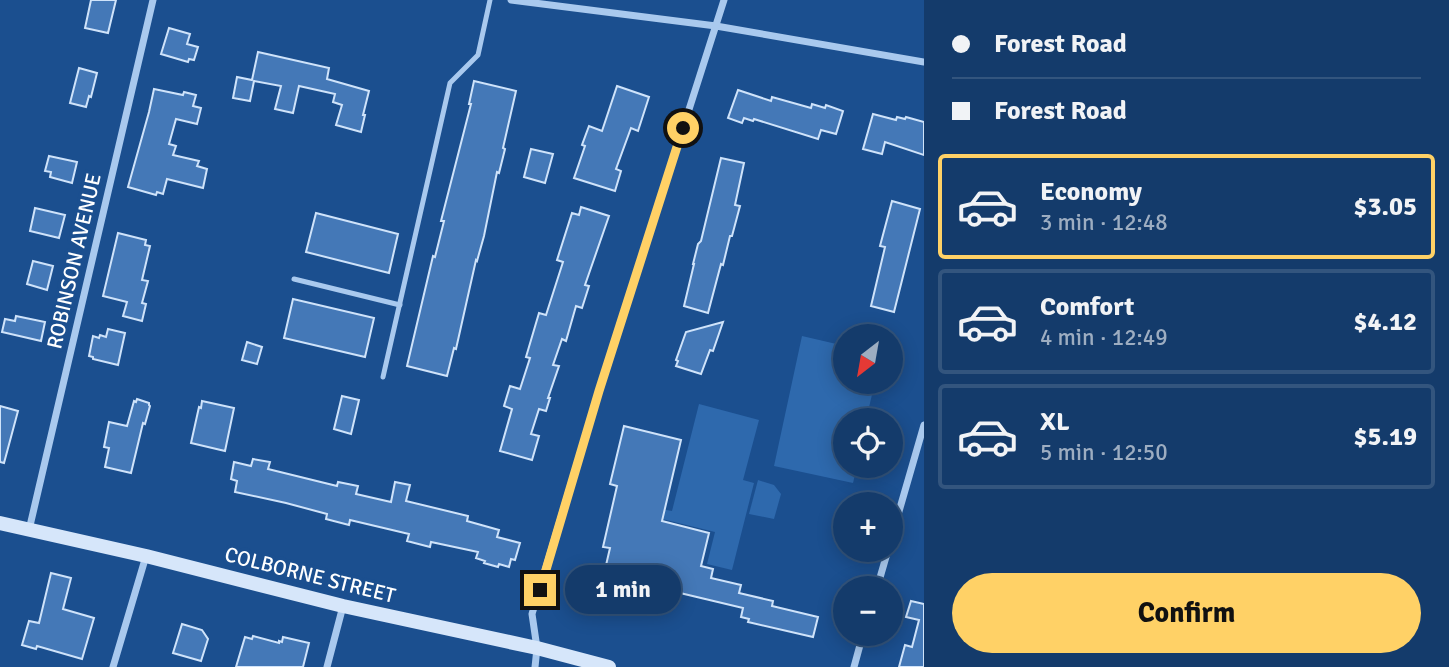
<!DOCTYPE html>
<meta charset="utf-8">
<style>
body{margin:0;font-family:Signika,sans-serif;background:#1d4271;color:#f1f3f6;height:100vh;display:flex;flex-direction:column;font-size:26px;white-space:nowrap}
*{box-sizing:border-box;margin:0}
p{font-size:23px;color:#9dadc1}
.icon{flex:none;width:38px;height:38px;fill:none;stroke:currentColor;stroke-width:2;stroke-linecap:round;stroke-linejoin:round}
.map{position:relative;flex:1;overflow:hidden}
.details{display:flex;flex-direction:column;background:#143b6b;width:525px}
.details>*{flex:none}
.banner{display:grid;align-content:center;height:154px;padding:0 28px;background:#143b6b}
.needle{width:46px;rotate:211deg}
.buttons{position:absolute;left:833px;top:324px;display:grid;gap:14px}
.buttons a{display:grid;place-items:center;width:70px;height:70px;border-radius:50%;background:#143b6b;box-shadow:0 4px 18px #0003,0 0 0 2px #33557e;font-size:35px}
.end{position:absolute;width:32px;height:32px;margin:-16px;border:9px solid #ffd166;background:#111;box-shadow:0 0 0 4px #111}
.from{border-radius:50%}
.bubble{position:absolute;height:49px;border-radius:24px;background:#143b6b;box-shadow:0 4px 18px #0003,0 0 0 2px #33557e;font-size:23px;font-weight:700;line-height:49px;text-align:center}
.banner b{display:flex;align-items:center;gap:24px;height:66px;font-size:26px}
.banner b+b{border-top:2px solid #33557e}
.banner i{width:18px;height:18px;background:#f1f3f6}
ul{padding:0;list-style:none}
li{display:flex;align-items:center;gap:21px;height:105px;margin:0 14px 10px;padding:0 14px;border:4px solid #33557e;border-radius:7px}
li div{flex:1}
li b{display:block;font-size:26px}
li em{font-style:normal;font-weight:700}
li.on{border-color:#ffd166}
li>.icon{width:63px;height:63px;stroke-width:1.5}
.action{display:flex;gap:14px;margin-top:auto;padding:14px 28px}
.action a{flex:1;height:80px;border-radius:42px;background:#ffd166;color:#111;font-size:28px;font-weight:700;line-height:80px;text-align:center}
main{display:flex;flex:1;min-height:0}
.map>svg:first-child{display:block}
</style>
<main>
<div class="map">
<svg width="924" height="667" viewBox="0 0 924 667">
<rect width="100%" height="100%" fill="#1b4f8f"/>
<!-- green -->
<g fill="#2e69ad">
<path d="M802 336 845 346V382H875L866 420H845V466H857L853 483 774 466Z"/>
<path d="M699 404 759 420 743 480 754 483 732 570 707 564 715 532 654 517 656 508 672 511Z"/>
<path d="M758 480 774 485 781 494 774 519 749 514Z"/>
</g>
<!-- building -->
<g fill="#4478b7" stroke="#cfe3fa" stroke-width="2">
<path d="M91 0H116L108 33 85 28Z"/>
<path d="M169 28 190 34 187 44 198 47 194 60 189 59 188 62 161 54Z"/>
<path d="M258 52 329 68 327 79 369 91 363 115H365L361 132 336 125 342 105 333 102 335 94 299 86 293 113 275 109 281 86 254 81 250 101 233 98 237 77 252 80Z"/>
<path d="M79 68 97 73 91 97 89 96 86 107 70 103Z"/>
<path d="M474 81 516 91 503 148 505 149 499 173 497 172 484 236 477 261 476 260 456 349 454 348 447 376 407 366 433 256 435 257 444 221H441L471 104H469Z"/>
<path d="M617 86 649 97 638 131 631 128 616 169 621 171 615 191 574 178 585 146 582 145 589 126 602 131Z"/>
<path d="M154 89 183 95 184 92 196 95 193 106 201 108 197 124 176 119 169 144 176 146 173 155 199 161 197 166 207 169 203 188 167 179 163 194 157 192 156 195 128 187 149 112Z"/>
<path d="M738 90 771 101 772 97 811 108 812 104 825 108 826 105 843 111 836 134 821 130 818 139 754 119 753 121 744 118 742 123 728 118Z"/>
<path d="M873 114 896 120 897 117 905 119 906 117 924 122V155L885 142 882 154 863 149Z"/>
<path d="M531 149 553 154 545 183 524 177Z"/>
<path d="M49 156 77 162 72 183 50 177 51 172 45 171Z"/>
<path d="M721 158 744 163 735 205 740 206 732 236H730L723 265 721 264 708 313 684 306 694 264H693L698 244 701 241Z"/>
<path d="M892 201 920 209 894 312 871 306 885 247 880 246Z"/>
<path d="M581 207 609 216 585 285 589 286 582 308 576 306 566 341 562 339 553 365 559 366 548 398H550L546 411 539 409 531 434 539 436 532 460 500 451 512 409 504 406 510 386 520 389 530 358 526 357 539 313 546 315 563 262 557 260 572 213 579 215Z"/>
<path d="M35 208 65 215 59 238 30 231Z"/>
<path d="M316 213 398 234 389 273 306 252Z"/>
<path d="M118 233 146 240 145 245 150 246 142 280 148 281 142 303 146 304 142 321 123 316 127 302 103 296Z"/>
<path d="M33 261 53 266 47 290 27 284Z"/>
<path d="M293 299 374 318 365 357 284 338Z"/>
<path d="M16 316 45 322 41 341 2 332 5 319 15 321Z"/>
<path d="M723 322 713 351 710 350 701 374 676 366 678 361 676 360 686 332Z"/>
<path d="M108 329 125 333 118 365 93 359V357L89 356 93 336 99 338 100 335 106 337Z"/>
<path d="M247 342 262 347 257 364 242 360Z"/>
<path d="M342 396 359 400 351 434 334 429Z"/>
<path d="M137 399 149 403V405L150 406 145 424 143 423 131 473 105 467 109 448 104 447 109 422 127 426 134 401 136 402Z"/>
<path d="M202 401 234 408 225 451 191 443 199 407 201 408Z"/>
<path d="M0 406 18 411 4 463 0 462Z"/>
<path d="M624 426 681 440 662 521 709 533 701 566 713 569 711 578 741 585 739 593 773 601 772 606 818 617 813 637 748 622 749 619 741 617 743 608 680 593 678 600 625 588 626 584 603 578 610 548 603 547 617 486 610 484Z"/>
<path d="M253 459 270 462 268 469 337 486 338 482 358 486 356 494 391 502 395 482 410 485 406 501 468 516 467 521 499 530 497 537 520 543 515 560 511 559 509 567 499 564 498 567 484 563 485 561 476 558 478 552 431 542 430 547 407 541 409 534 350 520 349 525 326 519 327 514 286 503 235 492 237 481 231 479 234 462 251 466Z"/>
<path d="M51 573 71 578 63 609 94 618 82 659 37 646 36 649 22 645 29 621 39 623Z"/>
<path d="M911 601 924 604V667H899L905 645 912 647 919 620 906 617Z"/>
<path d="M182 624 202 630 208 639 201 661 173 653Z"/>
<path d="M253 636 279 643V641L282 642 283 637 309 643 303 667H236L245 637 252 639Z"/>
</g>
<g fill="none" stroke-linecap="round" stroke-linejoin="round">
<!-- service -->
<g stroke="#a9c9ee" stroke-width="5">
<path d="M294 279 400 305"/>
<path d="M383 377 450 83 478 55 490 0"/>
</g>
<!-- minor -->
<g stroke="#a9c9ee" stroke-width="7">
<path d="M511 0 716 26 924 62"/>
<path d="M29 530 153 0"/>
<path d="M891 539 924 425"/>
<path d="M877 588 888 550"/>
<path d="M113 667 146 556"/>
<path d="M327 667 343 606"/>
<path d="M535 667 537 648 532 614 599 391 724 0"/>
<path d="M854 667 863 634"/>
</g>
<!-- secondary -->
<path stroke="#d6e6fa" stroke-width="14" d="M0 523 146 556 343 606 537 648 609 667"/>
</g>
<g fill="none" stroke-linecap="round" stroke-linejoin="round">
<!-- route -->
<path stroke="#ffd166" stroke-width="9" d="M540 590 599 391 683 128"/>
</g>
<g text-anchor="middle" stroke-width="7" stroke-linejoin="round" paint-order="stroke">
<!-- street labels -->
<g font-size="21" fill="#fff" stroke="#1b4f8f">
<text transform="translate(74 261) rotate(-77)" y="7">ROBINSON AVENUE</text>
<text transform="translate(310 575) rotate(14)" y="7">COLBORNE STREET</text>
</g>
</g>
</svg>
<div class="buttons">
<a><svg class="needle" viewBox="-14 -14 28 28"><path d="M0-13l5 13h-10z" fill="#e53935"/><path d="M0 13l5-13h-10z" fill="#9dadc1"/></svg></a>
<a><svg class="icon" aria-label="locate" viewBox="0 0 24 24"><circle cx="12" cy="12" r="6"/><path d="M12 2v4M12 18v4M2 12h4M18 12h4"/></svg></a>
<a>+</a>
<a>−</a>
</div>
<i class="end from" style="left:683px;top:128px"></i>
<i class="end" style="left:540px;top:590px"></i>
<div class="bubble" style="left:565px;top:565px;width:116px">1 min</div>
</div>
<section class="details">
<div class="banner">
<b><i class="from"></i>Forest Road</b>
<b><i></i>Forest Road</b>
</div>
<ul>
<li class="on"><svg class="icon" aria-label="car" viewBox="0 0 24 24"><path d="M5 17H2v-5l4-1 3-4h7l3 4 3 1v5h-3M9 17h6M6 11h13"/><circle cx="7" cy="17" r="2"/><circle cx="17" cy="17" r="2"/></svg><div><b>Economy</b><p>3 min · 12:48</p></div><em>$3.05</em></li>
<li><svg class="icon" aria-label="car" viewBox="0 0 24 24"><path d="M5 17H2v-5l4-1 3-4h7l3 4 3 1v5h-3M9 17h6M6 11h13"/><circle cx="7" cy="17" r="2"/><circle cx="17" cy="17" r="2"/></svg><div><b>Comfort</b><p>4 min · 12:49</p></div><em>$4.12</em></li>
<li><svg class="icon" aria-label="car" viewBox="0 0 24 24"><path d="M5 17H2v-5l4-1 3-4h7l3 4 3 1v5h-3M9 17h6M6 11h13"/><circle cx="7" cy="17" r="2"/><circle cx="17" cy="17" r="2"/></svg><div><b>XL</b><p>5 min · 12:50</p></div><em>$5.19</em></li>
</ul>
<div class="action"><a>Confirm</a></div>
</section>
</main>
